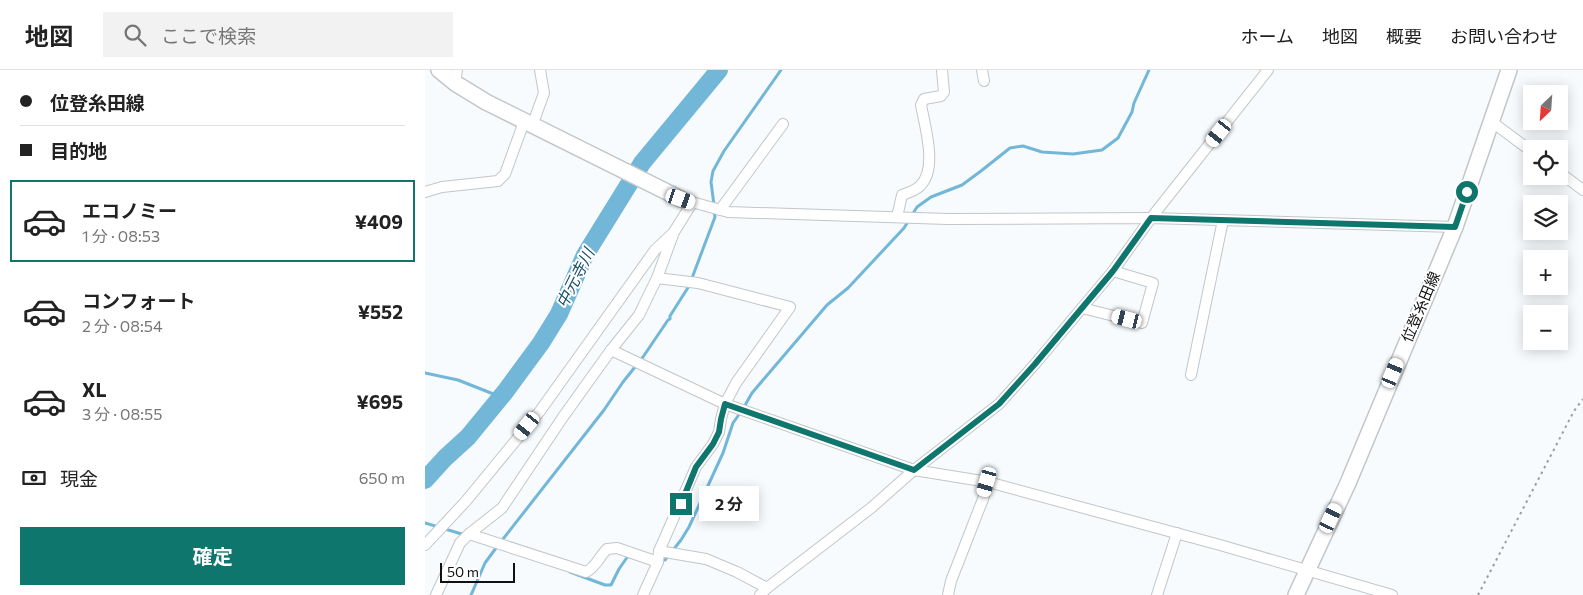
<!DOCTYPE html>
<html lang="ja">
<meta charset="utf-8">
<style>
body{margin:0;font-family:Commissioner,"Noto Sans JP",sans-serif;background:#f2f2f2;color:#222;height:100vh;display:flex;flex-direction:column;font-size:19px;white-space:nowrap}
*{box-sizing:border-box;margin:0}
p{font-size:16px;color:#767676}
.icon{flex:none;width:28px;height:28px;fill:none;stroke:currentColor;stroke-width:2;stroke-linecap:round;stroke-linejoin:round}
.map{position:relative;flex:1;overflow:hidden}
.sheet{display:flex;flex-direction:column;background:#fff;width:425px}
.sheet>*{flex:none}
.guide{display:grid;align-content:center;height:110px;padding:0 20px;background:#fff}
.needle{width:32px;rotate:205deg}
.buttons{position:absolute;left:1098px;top:15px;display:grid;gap:10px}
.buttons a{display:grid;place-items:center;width:45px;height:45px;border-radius:0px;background:#fff;box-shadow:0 2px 12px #0003;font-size:25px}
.scale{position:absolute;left:15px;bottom:12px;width:75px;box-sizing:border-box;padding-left:5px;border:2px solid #101112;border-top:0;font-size:14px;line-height:18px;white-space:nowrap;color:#101112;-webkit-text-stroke:4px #fff;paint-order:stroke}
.end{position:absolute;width:22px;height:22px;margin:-11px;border:6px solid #0f766e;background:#fff;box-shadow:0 0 0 2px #fff}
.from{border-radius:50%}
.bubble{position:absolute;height:35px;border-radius:0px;background:#fff;box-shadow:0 2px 12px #0003;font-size:16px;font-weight:700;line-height:35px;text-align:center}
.car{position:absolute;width:15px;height:30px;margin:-15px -8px;border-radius:6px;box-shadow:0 0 4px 1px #0007;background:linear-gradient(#fff 24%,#345 0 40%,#fff 0 76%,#345 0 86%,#fff 0)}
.guide b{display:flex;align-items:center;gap:18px;height:48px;font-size:19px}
.guide b+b{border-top:1px solid #e0e0e0}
.guide i{width:12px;height:12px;background:#222}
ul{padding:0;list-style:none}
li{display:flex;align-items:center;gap:15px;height:82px;margin:0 10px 8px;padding:0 10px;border:2px solid transparent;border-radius:0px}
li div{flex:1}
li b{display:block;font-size:19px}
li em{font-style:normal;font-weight:700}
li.active{border-color:#0f766e}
li>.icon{width:45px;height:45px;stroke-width:1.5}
.pay{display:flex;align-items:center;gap:12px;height:55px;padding:0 20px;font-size:19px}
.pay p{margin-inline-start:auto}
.button{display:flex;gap:10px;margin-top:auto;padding:10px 20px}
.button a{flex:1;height:58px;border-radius:0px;background:#0f766e;color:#fff;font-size:20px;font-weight:700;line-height:58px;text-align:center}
header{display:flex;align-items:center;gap:30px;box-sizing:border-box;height:70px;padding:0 25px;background:#fff;border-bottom:1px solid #e0e0e0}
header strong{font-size:24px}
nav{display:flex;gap:28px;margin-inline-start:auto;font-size:18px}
.search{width:350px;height:45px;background:#f2f2f2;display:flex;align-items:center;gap:12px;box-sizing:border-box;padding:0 18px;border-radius:0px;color:#767676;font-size:19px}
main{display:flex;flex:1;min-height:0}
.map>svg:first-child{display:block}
</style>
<header>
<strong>地図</strong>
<div class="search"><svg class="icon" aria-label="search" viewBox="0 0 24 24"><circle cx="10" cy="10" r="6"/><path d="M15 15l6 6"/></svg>ここで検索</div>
<nav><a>ホーム</a><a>地図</a><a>概要</a><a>お問い合わせ</a></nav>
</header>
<main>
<section class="sheet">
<div class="guide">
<b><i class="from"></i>位登糸田線</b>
<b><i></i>目的地</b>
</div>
<ul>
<li class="active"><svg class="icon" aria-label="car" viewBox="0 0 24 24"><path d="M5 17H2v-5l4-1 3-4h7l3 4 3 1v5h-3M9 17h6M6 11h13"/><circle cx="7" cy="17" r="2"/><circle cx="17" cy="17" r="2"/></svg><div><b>エコノミー</b><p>1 分 · 08:53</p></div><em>¥409</em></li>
<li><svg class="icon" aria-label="car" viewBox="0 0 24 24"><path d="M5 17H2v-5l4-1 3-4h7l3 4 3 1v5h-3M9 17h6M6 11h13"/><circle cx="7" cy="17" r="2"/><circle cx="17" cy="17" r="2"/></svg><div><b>コンフォート</b><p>2 分 · 08:54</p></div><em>¥552</em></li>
<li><svg class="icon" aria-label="car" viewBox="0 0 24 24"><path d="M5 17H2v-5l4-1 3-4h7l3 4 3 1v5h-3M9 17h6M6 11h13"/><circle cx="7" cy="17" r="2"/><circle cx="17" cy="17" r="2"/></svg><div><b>XL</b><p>3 分 · 08:55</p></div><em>¥695</em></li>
</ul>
<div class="pay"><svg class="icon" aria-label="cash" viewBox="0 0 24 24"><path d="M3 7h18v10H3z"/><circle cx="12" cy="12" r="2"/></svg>現金<p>650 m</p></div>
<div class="button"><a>確定</a></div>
</section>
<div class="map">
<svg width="1158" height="525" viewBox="0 0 1158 525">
<rect width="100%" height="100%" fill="#f7fbfe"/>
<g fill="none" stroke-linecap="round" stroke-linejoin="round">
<!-- stream -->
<g stroke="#72b6d8" stroke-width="3">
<path d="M289 135 286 112 288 101 299 81 356 0"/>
<path d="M0 303 33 310 76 327"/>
<path d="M319 337 327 323 402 235 423 218 479 158 492 137 506 127 537 115 556 101 585 78 598 76 617 82 648 84 677 80 693 68 707 42 709 33 724 0"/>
<path d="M0 453 40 465"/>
<path d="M236 490H240L256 470 264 457 298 383 308 353 315 343"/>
<path d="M145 502 180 515H186L194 499 203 486 205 487"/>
<path d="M46 525 60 493 71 478 179 340 198 312 218 287 243 250 245 249V246L264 216 290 147 289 141"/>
</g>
<!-- river -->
<path stroke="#72b6d8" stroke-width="18" d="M0 410 20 388 43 367 80 322 116 273 134 244 160 185 217 93 294 0"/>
<defs>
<g id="street">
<path d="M557 0 559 11"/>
<path d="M30 13 32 0"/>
<path d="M1067 52 1106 81"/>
<path d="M107 56 119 23 115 0"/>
<path d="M1134 102 1158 120"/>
<path d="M0 122 17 117 73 111 80 104 99 52"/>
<path d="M256 129 303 142 523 149 726 148 1030 157"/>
<path d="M295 140 358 54"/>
<path d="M472 147 477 125C483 123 491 120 495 116 513 99 500 57 496 35L499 29 516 26 519 22 517 0"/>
<path d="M657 238 717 253 728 213 688 201"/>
<path d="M186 280 300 334 489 400 563 412 795 475 967 525"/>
<path d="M766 305 798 150"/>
<path d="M44 464 161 502C171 497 174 487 182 479L192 478 233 492"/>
<path d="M0 475 41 431 115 341 230 180 247 164"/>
<path d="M234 481 281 489 312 502 342 518"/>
<path d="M11 525 35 473 44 464 77 438 138 347 186 280 214 245 232 208 249 162 267 133"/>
<path d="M218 525 233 492 234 481 271 397 288 374 294 362 296 349 300 334 311 313 365 237 273 213 232 208"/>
<path d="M335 525 342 518 446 438 489 400 574 334 610 294 688 201 726 148 843 0"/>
<path d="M523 525 526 511 558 429 563 412"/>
<path d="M732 525 752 463"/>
</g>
<g id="secondary">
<path d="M14 0 30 13 61 32 256 129"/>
<path d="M871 525 923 413 1030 157 1084 0"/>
</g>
</defs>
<!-- street casing -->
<use href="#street" stroke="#c2c6c8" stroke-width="12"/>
<!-- secondary casing -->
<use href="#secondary" stroke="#c2c6c8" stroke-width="18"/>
<!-- path -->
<path stroke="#9b9ea0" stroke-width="2" stroke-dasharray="2.5 4" stroke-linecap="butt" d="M1053 525 1149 341 1158 329"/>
<!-- street -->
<use href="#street" stroke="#fff" stroke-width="10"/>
<!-- secondary -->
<use href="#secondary" stroke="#fff" stroke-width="15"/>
</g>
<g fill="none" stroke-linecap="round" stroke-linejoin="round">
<!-- route -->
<path stroke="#0f766e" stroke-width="6" d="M256 434 271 397 288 374 294 362 296 349 300 334 489 400 574 334 610 294 688 201 726 148 1030 157 1042 122"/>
</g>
<g text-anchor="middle" stroke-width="4" stroke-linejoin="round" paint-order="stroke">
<!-- street labels -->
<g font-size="15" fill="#101112" stroke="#fff">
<text transform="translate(996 237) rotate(-67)" y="5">位登糸田線</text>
</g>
<!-- water labels -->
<g font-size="16" font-style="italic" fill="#1b5169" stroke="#fff">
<text transform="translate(150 208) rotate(-63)" y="6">中元寺川</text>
</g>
</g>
</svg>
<div class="buttons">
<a><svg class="needle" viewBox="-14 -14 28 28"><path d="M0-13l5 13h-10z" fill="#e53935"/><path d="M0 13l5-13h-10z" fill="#767676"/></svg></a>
<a><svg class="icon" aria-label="locate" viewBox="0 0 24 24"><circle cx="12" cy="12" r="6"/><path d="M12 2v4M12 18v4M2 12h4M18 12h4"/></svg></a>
<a><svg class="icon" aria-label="layers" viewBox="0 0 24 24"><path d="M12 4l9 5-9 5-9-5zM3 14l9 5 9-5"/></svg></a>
<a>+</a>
<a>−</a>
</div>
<div class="scale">50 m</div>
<i class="end from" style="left:1042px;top:122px"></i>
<i class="end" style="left:256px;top:434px"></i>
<div class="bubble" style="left:274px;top:416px;width:60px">2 分</div>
<i class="car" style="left:794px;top:63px;rotate:218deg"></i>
<i class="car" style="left:256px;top:129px;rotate:109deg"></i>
<i class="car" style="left:702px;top:249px;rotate:284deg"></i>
<i class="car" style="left:968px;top:303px;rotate:23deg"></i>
<i class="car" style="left:102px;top:356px;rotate:219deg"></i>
<i class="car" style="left:562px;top:412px;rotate:196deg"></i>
<i class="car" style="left:906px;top:448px;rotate:25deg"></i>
</div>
</main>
